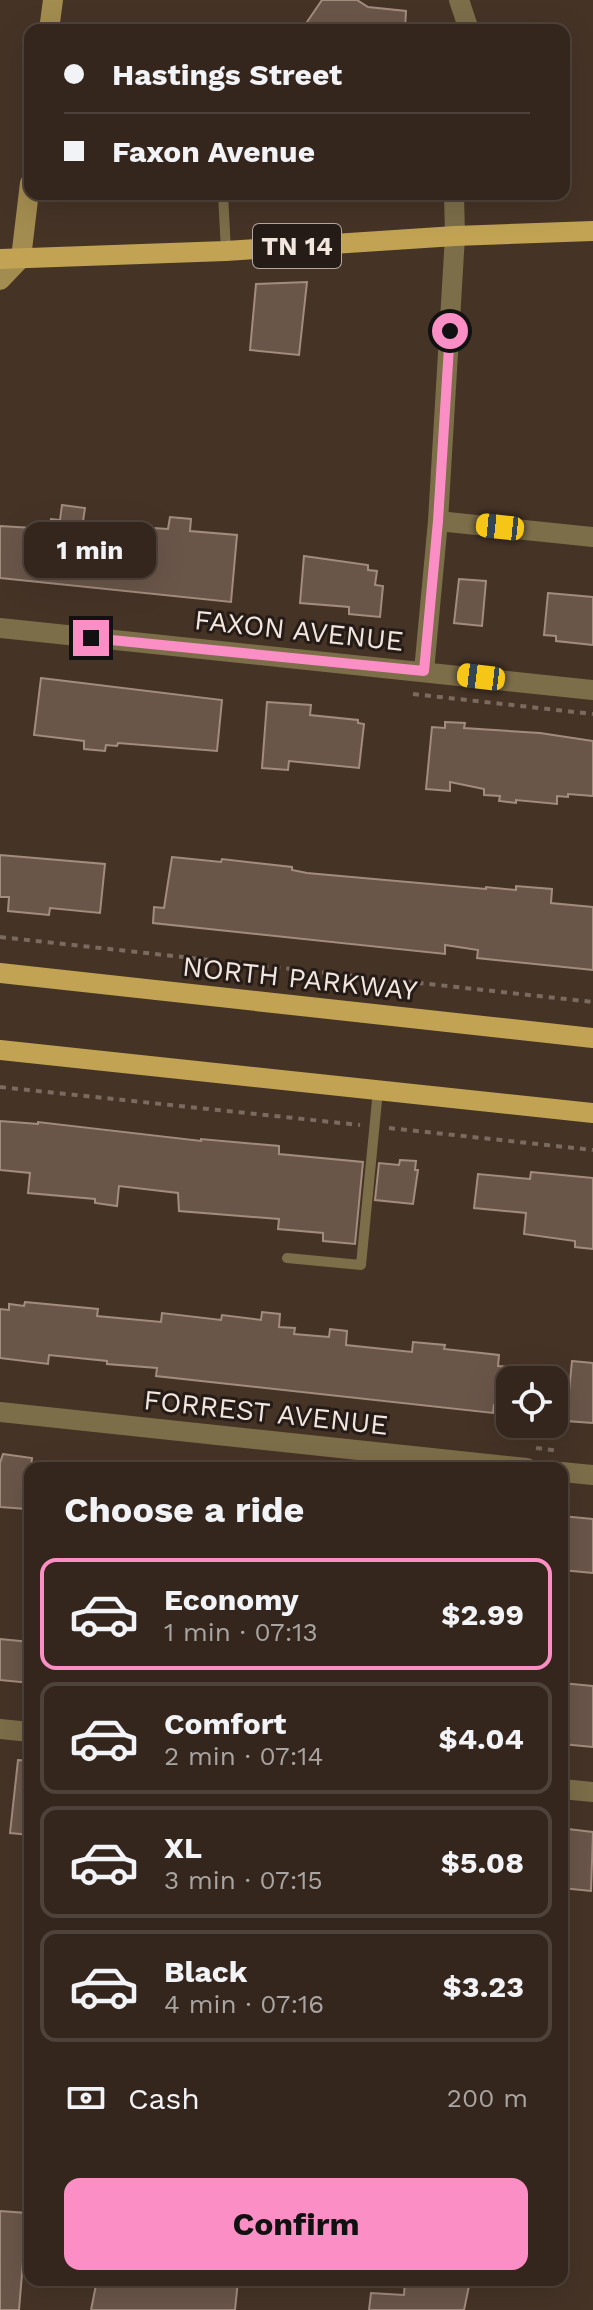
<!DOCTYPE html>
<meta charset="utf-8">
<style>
body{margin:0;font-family:"Work Sans",sans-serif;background:#3c2e25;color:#f1f3f6;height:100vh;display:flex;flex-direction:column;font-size:30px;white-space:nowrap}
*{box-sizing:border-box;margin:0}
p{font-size:26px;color:#a9a5a3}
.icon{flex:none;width:44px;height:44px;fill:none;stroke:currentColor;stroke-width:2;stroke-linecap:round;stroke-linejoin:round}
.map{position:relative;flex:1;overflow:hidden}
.drawer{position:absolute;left:24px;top:1462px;width:544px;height:824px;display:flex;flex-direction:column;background:#34261c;border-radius:16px;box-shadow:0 8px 32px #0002,0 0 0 2px #4e433b}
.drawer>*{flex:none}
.banner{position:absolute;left:24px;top:24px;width:546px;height:176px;border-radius:16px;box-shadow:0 8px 32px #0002,0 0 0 2px #4e433b;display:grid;align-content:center;height:176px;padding:0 40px;background:#34261c}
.controls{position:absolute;left:496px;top:1366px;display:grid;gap:16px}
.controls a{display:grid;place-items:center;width:72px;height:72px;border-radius:16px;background:#34261c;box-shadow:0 8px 32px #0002,0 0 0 2px #4e433b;font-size:40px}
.end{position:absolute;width:36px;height:36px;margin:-18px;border:10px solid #fb8fc5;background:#111;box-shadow:0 0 0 4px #111}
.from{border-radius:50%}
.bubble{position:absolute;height:56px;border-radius:16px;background:#34261c;box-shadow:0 8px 32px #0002,0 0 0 2px #4e433b;font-size:26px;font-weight:700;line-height:56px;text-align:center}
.car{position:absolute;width:24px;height:48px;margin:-24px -12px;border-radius:10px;box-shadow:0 0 6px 2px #0007;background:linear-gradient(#f5c518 24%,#345 0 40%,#f5c518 0 76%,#345 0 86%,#f5c518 0)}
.banner b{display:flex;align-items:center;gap:28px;height:76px;font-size:30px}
.banner b+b{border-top:2px solid #4e433b}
.banner i{width:20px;height:20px;background:#f1f3f6}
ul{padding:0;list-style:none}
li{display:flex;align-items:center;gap:24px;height:112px;margin:0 16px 12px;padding:0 24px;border:4px solid #4e433b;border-radius:16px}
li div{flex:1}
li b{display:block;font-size:30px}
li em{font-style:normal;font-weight:700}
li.on{border-color:#fb8fc5}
li>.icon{width:72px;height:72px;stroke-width:1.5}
h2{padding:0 40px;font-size:36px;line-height:96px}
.pay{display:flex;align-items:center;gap:20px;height:88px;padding:0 40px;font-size:30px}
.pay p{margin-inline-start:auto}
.action{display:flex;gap:16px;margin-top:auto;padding:16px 40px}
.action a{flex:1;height:92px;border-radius:16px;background:#fb8fc5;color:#111;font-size:32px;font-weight:700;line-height:92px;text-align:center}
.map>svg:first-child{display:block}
</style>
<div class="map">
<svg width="593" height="2310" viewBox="0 0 593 2310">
<rect width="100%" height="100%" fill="#453326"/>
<!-- building -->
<g fill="#6a5649" stroke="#a28c7e" stroke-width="2">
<path d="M322 0H357L368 7 406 11 405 30H319L307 22Z"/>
<path d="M307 282 299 355 250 350 256 284Z"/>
<path d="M62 505 85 508 82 528 153 535 154 528 168 529 170 517 191 519 190 531 237 535 231 602 0 578V526L50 529 51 519 60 520Z"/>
<path d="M304 556 368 565V570L377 571 375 585 383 586 380 617 349 614V607L300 603Z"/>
<path d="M459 579 486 581 482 626 454 623Z"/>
<path d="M548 593 593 597V645L556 641V636L544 635Z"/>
<path d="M41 678 222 700 217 751 118 743 117 746 106 745 105 751 84 749V741L34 735Z"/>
<path d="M267 702 311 705 310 715 358 720V723L364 724 359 768 289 761 288 770 262 768Z"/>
<path d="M445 722 465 723 464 728 540 733 593 741V796L568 794V797L557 796V804L516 800V803L499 801 500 796 484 795V789L450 782V791L426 789 432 727 445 728Z"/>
<path d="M0 855 105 864 100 913 50 908 49 915 8 911 9 897H0Z"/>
<path d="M172 857 221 862 222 859 292 867V870L307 873 486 889V887L516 890V886L552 889 551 903 593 907V970L477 958 478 950 445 945V954L153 923 154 907 164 908Z"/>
<path d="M0 1121 38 1124V1122L201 1141V1139L279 1146V1154L363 1162 355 1244 323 1241V1233L278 1229 279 1219 179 1211 178 1193 119 1186 117 1206 95 1203V1199L28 1193 30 1173 0 1170Z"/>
<path d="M400 1160 416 1161 415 1170H418L413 1204 375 1200 379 1163 399 1165Z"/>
<path d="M531 1172 593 1178V1249L575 1247V1241L524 1234 526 1213 474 1208 478 1174 530 1179Z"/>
<path d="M25 1302 98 1309 97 1316 161 1322 162 1313 221 1320 222 1315 261 1320 262 1312 280 1314 279 1327 295 1328 294 1334 329 1337 330 1329 347 1331 346 1345 412 1352 413 1342 445 1345 444 1349 499 1355 498 1366 510 1367V1406L494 1405 493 1413 156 1376 157 1368 107 1364V1361L49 1355 48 1364 0 1358V1309L9 1310V1304L24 1306Z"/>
<path d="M572 1361 593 1363V1423L566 1421Z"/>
<path d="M3 1454 32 1458 26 1509 0 1507V1463Z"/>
<path d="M562 1516 593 1519V1573L562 1570Z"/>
<path d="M0 1639 30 1642V1683L0 1680Z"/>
<path d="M562 1683 593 1686V1747L562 1744Z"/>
<path d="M18 1760 30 1761V1835L10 1833Z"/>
<path d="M568 1829 593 1832 591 1891 562 1888V1862Z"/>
<path d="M0 2211 27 2213 19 2310H0Z"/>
<path d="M97 2280 204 2286V2280H238L235 2310H91Z"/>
<path d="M405 2280H466V2285L469 2286 464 2310H369L371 2293 404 2295Z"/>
</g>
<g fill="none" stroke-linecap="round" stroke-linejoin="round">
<!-- path -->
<g stroke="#7a6a5f" stroke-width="4" stroke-dasharray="6 6" stroke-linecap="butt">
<path d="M413 694 593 714"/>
<path d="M0 937 593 1002"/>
<path d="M0 1087 360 1125"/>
<path d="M389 1128 593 1150"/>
<path d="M536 1448 559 1451"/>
</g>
<!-- lane -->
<g stroke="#7c6e49" stroke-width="10">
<path d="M223 194 226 251"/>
<path d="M287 1258 361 1265 378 1090"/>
</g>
<!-- street -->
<g stroke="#7c6e49" stroke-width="20">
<path d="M459 0 469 30"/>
<path d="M438 521 593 537"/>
<path d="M0 628 593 690"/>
<path d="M424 671 438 521 455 236 454 194"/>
<path d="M0 1412 527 1468"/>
<path d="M562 1472 593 1475"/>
<path d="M0 1729 30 1732"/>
<path d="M562 1789 593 1792"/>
</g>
<!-- secondary -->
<g stroke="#a38c4f" stroke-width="20">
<path d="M49 30 53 0"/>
<path d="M0 280 21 258 30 183"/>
</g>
<!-- primary -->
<g stroke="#c1a353" stroke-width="20">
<path d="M0 259 226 251 455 236 593 231"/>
<path d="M0 973 593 1038"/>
<path d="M0 1050 593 1113"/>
</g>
</g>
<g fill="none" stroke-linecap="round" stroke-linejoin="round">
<!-- route -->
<path stroke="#fb8fc5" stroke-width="10" d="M91 638 424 671 438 521 450 331"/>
</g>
<g text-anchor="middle" stroke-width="6" stroke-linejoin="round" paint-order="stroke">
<!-- shield labels -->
<rect fill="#251c17" stroke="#b5a9a3" stroke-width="2" x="253" y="224" width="88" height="44" rx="6"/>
<g font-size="26" font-weight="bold" fill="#f3e6df">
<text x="297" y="255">TN 14</text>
</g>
<!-- street labels -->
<g font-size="28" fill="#f3e6df" stroke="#251c17">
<text transform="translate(299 630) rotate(6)" y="10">FAXON AVENUE</text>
<text transform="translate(300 978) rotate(6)" y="10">NORTH PARKWAY</text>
<text transform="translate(266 1412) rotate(6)" y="10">FORREST AVENUE</text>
</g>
</g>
</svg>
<div class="controls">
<a><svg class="icon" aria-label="locate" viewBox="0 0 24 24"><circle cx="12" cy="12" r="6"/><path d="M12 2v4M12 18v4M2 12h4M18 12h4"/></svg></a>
</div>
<i class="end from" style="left:450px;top:331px"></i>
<i class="end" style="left:91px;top:638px"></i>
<div class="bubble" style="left:24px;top:522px;width:132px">1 min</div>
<i class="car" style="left:500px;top:527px;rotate:276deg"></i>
<i class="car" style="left:481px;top:677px;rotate:277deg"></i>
<div class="banner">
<b><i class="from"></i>Hastings Street</b>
<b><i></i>Faxon Avenue</b>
</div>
<section class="drawer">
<h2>Choose a ride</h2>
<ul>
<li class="on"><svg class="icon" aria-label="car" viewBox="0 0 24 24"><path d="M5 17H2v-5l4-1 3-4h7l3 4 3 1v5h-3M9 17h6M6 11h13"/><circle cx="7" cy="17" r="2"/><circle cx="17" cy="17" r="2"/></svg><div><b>Economy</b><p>1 min · 07:13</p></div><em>$2.99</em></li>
<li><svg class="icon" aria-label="car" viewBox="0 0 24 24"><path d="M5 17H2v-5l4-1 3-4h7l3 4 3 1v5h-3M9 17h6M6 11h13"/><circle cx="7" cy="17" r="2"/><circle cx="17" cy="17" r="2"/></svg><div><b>Comfort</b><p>2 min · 07:14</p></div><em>$4.04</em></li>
<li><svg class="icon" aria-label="car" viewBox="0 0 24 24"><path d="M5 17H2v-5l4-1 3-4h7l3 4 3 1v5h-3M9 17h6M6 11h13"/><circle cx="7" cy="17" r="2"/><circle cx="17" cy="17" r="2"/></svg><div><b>XL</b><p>3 min · 07:15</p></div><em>$5.08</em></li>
<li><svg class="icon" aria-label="car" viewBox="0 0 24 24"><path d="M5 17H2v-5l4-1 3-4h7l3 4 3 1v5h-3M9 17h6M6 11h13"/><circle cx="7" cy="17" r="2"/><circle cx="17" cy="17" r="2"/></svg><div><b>Black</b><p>4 min · 07:16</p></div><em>$3.23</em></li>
</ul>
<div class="pay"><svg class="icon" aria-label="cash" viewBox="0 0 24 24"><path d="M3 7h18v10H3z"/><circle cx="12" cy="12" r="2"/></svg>Cash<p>200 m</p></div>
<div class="action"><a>Confirm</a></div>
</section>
</div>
